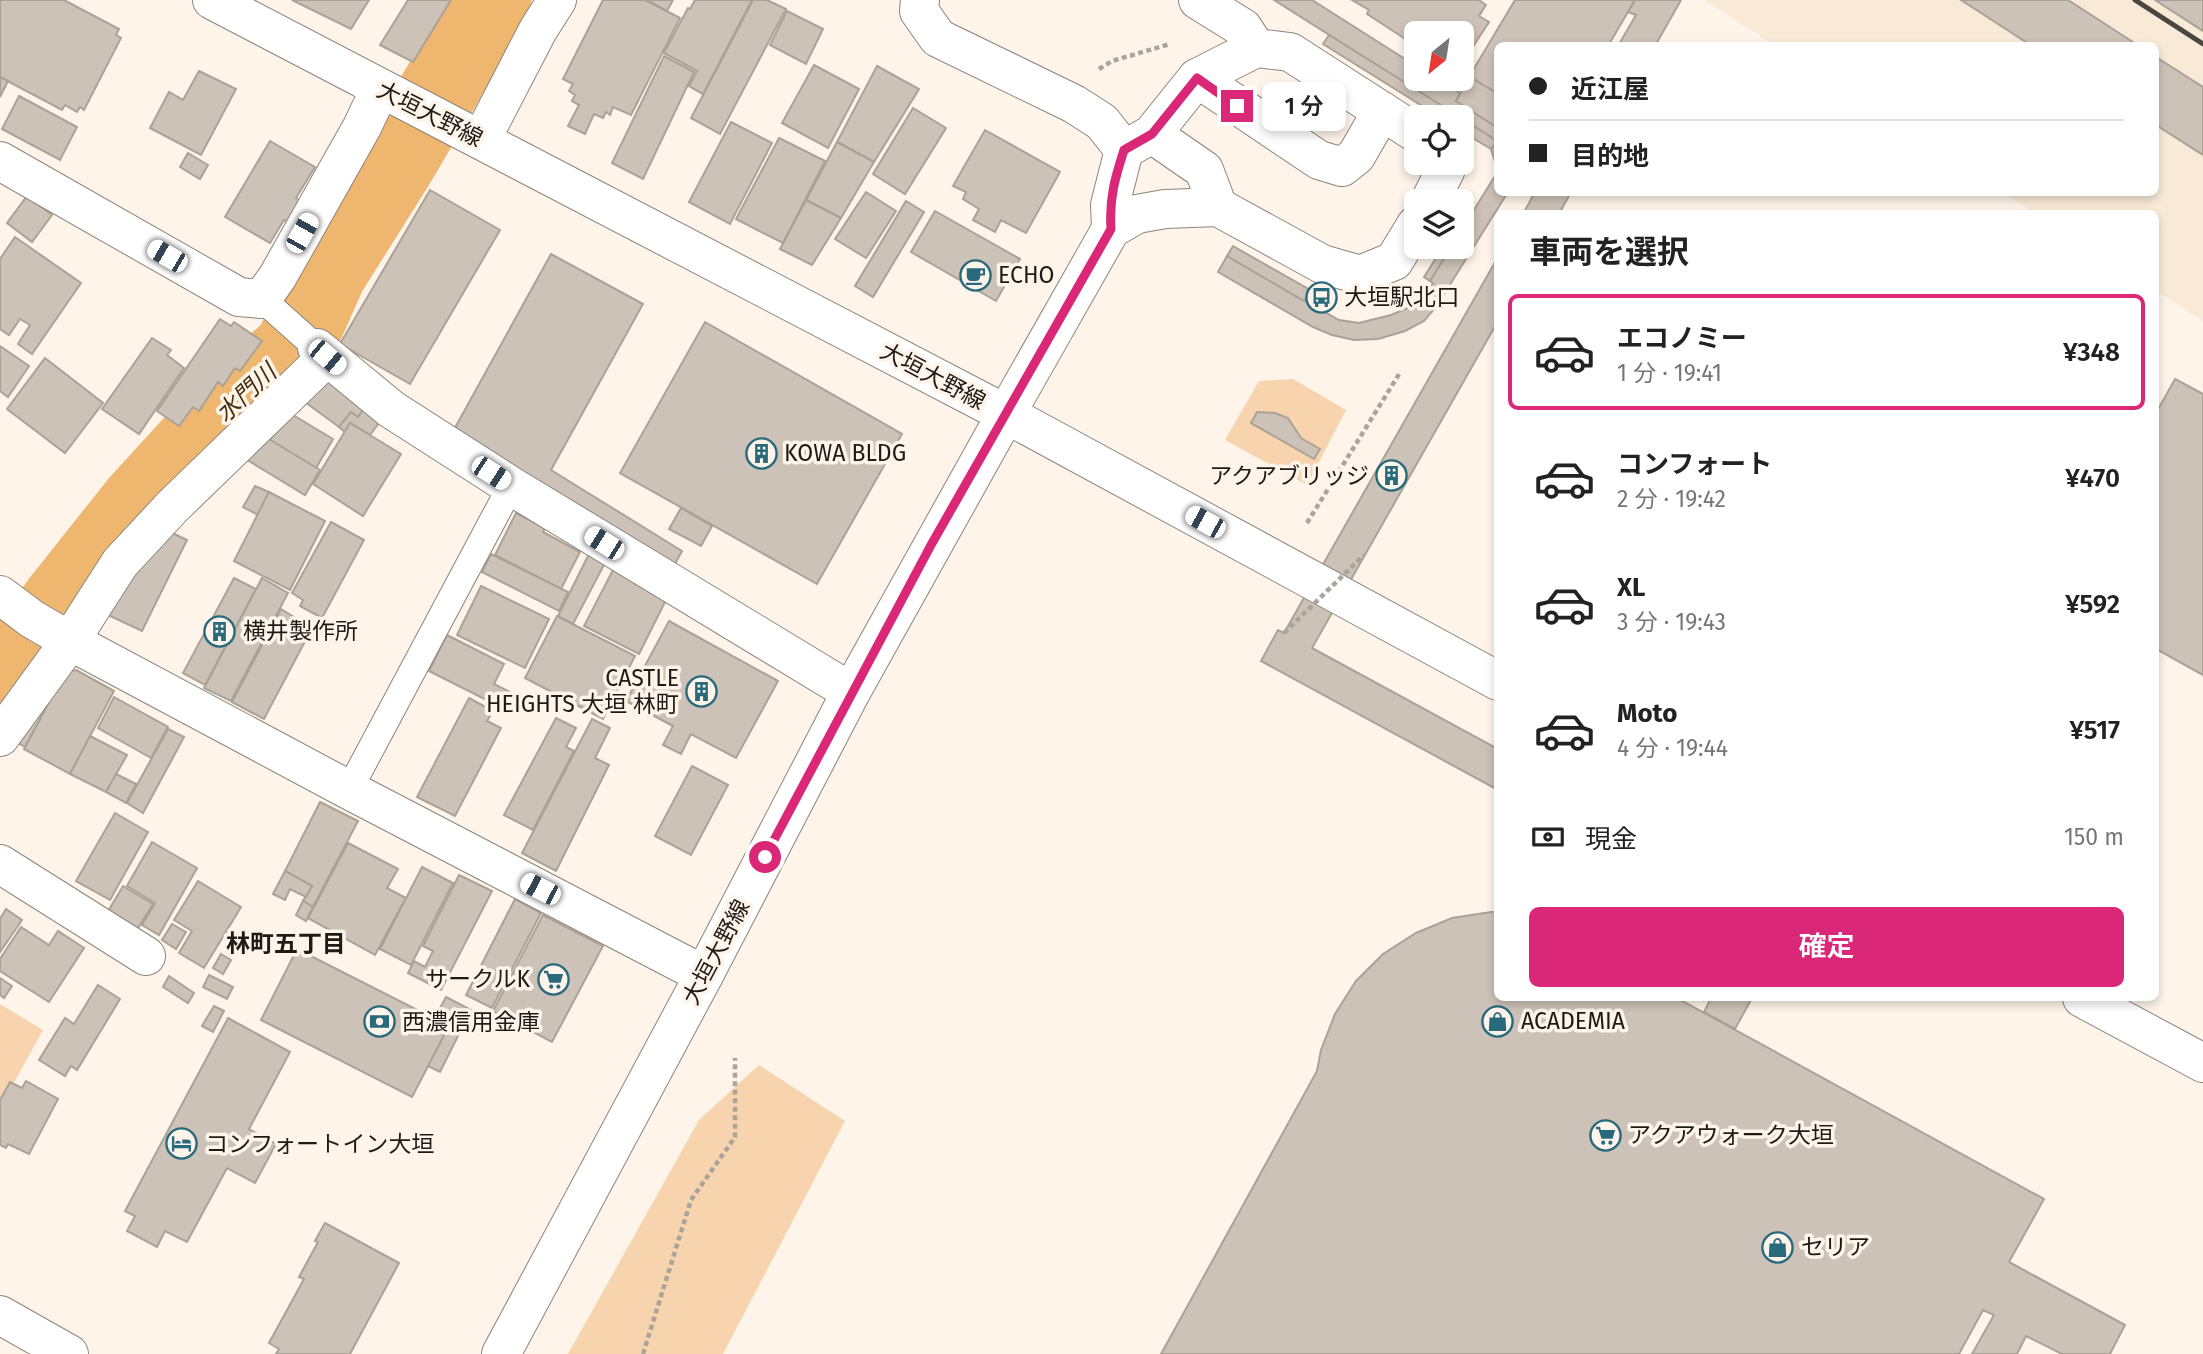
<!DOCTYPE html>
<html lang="ja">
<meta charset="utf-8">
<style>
body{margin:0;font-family:"Fira Sans","Noto Sans JP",sans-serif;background:#f2f2f2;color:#222;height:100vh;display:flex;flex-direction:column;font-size:26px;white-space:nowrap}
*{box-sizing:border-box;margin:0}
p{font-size:23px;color:#767676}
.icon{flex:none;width:38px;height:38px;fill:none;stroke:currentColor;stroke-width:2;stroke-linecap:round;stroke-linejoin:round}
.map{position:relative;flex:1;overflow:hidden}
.panel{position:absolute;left:1494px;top:210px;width:665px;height:791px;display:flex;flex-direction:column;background:#fff;border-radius:10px;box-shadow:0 4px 10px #0003}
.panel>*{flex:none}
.hud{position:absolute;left:1494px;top:42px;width:665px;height:154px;border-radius:10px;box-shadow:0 4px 10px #0003;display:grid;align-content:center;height:154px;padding:0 35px;background:#fff}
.needle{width:46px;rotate:210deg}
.buttons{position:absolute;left:1404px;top:21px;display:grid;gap:14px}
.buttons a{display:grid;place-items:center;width:70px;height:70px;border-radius:10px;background:#fff;box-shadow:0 4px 10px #0003;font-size:35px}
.end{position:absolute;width:32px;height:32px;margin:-16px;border:9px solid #db2777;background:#fff;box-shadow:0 0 0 4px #fff}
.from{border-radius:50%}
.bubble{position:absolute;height:49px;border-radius:10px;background:#fff;box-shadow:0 4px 10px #0003;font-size:23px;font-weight:600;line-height:49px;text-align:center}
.car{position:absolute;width:21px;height:42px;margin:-21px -10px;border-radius:9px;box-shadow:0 0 5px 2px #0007;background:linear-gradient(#fff 24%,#345 0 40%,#fff 0 76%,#345 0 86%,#fff 0)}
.hud b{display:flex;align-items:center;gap:24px;height:66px;font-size:26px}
.hud b+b{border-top:2px solid #e0e0e0}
.hud i{width:18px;height:18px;background:#222}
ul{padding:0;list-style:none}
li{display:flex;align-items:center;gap:21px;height:116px;margin:0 14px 10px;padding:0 21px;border:4px solid transparent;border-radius:10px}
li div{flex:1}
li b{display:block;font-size:26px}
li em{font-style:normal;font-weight:600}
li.active{border-color:#db2777}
li>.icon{width:63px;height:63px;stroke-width:1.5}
h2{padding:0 35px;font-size:32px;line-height:84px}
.pay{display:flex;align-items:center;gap:18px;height:77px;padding:0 35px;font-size:26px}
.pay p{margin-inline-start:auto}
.primary-button{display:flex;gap:14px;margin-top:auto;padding:14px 35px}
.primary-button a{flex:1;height:80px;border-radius:10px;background:#db2777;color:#fff;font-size:28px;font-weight:600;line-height:80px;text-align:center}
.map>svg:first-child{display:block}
</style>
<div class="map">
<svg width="2203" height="1354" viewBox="0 0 2203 1354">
<rect width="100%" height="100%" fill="#fef4e9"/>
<!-- built -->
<path fill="#f9ead8" d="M1704 0H2203V321L2156 291V214L2035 213 2003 193 2156 192V46L1774 45Z"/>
<!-- green -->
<g fill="#f7d4ad">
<path d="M1293 379 1346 410 1307 485 1225 440 1259 381Z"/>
<path d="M0 1004 43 1030 0 1108Z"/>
<path d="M759 1065 845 1121 723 1354H568L699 1120Z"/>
</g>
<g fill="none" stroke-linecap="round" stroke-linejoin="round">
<!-- river -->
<path stroke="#efb66f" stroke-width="79" d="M0 685 64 598 138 505 223 412 294 348 327 273 395 165 492 0"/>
</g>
<!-- building -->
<g fill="#ccc2b7" stroke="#aba297" stroke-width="2">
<path d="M0 0H64L119 29 116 35 121 38 84 110 80 107 77 112 65 105 62 110 0 77Z"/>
<path d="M292 0H369L351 29Z"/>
<path d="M408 0H451L413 62 380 45Z"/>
<path d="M603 0H645L680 18 631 115 613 107 610 115 606 112 603 118 594 114 585 134 568 126 579 105 572 101 575 95 569 91 573 84 563 79Z"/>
<path d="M647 0H673L667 11Z"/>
<path d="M695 0H752L703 94 689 86 697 71 664 53 688 8 690 9Z"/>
<path d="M753 0H767L786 9 720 134 691 118Z"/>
<path d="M1274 0H1312L1416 66V79H1437L1460 93 1456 101 1498 128V171L1491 149 1497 141Z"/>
<path d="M1352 0H1479L1486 5 1479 16 1489 22 1468 54 1461 49V33H1416V46L1367 14 1369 10Z"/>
<path d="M1515 0H1635L1608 46H1498V94L1469 77Z"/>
<path d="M1635 0H1681L1655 46H1618L1636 15 1628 12Z"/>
<path d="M1961 0H2068L2139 46H2032Z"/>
<path d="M2155 0H2203V31Z"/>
<path d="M787 11 823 29 806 64 770 45Z"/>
<path d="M1329 35 1460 117H1440L1323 44Z"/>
<path d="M664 56 694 72 643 179 612 163Z"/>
<path d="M2156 57 2203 87V155L2156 125Z"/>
<path d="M814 65 859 89 828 148 782 123Z"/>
<path d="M877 66 919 89 874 162 837 142Z"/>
<path d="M199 71 236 89 201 155 150 128 169 92 183 100Z"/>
<path d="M0 77 8 81 0 97Z"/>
<path d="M1470 77 1498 94V128L1456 101Z"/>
<path d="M19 96 77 127 60 160 2 129Z"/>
<path d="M913 108 946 128 905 194 873 174Z"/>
<path d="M1461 118 1497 141 1491 149 1461 131Z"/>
<path d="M731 122 772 143 730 224 689 202Z"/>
<path d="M985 130 1060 172 1026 233 1001 220 995 232 973 220 979 209 963 199 966 192 953 186Z"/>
<path d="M779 138 825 161 783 243 736 219Z"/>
<path d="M270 141 315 167 296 198 304 203 292 225 284 220 270 243 225 217Z"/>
<path d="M837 142 874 162 841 218 806 200Z"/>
<path d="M188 153 208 165 200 179 180 167Z"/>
<path d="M1498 171V192H1508L1436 307 1424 321 1405 331 1378 339 1354 340 1332 335 1313 327 1218 272 1227 256 1339 320 1359 323 1391 315 1408 308 1427 293 1433 283 1430 281 1451 247H1461V231Z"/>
<path d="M430 190 500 230 410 384 340 344Z"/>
<path d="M866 192 896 211 866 258 835 239Z"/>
<path d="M1535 192H1571L1559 214H1523Z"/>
<path d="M27 196 52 215 32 242 7 223Z"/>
<path d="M806 200 841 218 812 265 780 249Z"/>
<path d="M906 201 924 212 873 297 855 286Z"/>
<path d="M935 211 1020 259 996 301 911 252Z"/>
<path d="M15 237 81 283 32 354 18 344 30 325 20 319 9 335 0 329V259Z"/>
<path d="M1233 246 1310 290 1304 301 1227 256Z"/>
<path d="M1443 247H1451L1430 281 1424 277Z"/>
<path d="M551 254 643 304 551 470 682 551 671 571 451 435Z"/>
<path d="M1498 257V321L1312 648 1498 749V790L1261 661 1278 630 1284 633Z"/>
<path d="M220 319 231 326 234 322 262 341 240 371 235 368 223 386 218 382 199 411 193 407 179 426 157 411Z"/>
<path d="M705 322 902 434 817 584 620 473Z"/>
<path d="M152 338 171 350 167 355 184 368 139 434 102 409Z"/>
<path d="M0 346 29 366 8 397 0 391Z"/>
<path d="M45 358 103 403 65 453 7 409Z"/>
<path d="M328 371 369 402 358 417 351 412 339 427 305 402Z"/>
<path d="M2175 379 2203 394V675L2156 649V413Z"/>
<path d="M369 402 385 415 370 435 350 423 345 432 339 427 351 412 358 417Z"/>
<path d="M283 409 333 439 316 468 266 438Z"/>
<path d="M1257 412 1275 413 1288 418 1301 438 1320 449 1314 459 1251 423Z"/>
<path d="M350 423 401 454 363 516 313 484Z"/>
<path d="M259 433 320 470 305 495 244 458Z"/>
<path d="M255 486 269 492 258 515 243 507Z"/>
<path d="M269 492 325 521 290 590 234 561Z"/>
<path d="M681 508 712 526 701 546 669 529Z"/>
<path d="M516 513 545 528 543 532 580 552 561 589 495 555Z"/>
<path d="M331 522 364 540 322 618 300 606 303 600 292 593Z"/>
<path d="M162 528 187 540 142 631 106 614Z"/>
<path d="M590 552 606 561 573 624 558 616Z"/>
<path d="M491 554 568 592 559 611 482 572Z"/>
<path d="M614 568 668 596 639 654 584 626Z"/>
<path d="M234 578 256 589 205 685 183 673Z"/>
<path d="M262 578 288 593 231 701 204 688Z"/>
<path d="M481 586 549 619 525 668 457 635Z"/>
<path d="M281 609 312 628 264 719 232 702Z"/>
<path d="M557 616 635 656 603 719 525 678Z"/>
<path d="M669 621 778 681 736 758 691 734 681 754 663 745 673 726 626 701Z"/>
<path d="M447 635 504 664 494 684 516 695 508 711 429 671Z"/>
<path d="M76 670 114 691 70 774 24 749 48 704 44 702 67 672Z"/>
<path d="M114 697 168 727 151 758 98 728Z"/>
<path d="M469 698 493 711 487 721 501 728 455 816 417 797Z"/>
<path d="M44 702 48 704 25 747 16 742Z"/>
<path d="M556 718 576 728 566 747 574 751 533 830 504 815Z"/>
<path d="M592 719 610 728 595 758 609 765 556 871 522 853Z"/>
<path d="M168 729 184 737 143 813 127 803Z"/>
<path d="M90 736 127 755 106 792 70 774Z"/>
<path d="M692 766 728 785 691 855 655 836Z"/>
<path d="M116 774 136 784 126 803 106 792Z"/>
<path d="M320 802 358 821 313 907 303 901 312 886 285 871Z"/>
<path d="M115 813 148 832 110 900 76 881Z"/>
<path d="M152 842 197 868 159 935 142 925 155 903 127 886Z"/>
<path d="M348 843 398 869 387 888 406 898 375 955 308 918Z"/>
<path d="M422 867 453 883 411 965 380 949Z"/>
<path d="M285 871 312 886 306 897 290 889 285 900 273 894Z"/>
<path d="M459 875 492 891 441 990 408 973 414 961 425 967 433 951 423 946Z"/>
<path d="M198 881 241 907 204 968 179 953 192 931 174 920Z"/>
<path d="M123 886 153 904 137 930 107 913Z"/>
<path d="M515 899 541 913 492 1008 466 995Z"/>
<path d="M303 901 313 907 306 921 296 915Z"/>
<path d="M6 909 22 920 0 952V919Z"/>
<path d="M1491 912H1498V998H1677L2044 1199 2009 1262 2125 1325 2110 1354H2062L2026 1336 2017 1354H1972L1994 1315 1983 1310 1959 1354H1161L1317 1071 1321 1050 1335 1014 1356 981 1383 954 1416 933 1452 918Z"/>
<path d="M543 915 603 946 552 1042 493 1011Z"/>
<path d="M172 924 186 932 176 949 162 940Z"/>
<path d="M21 927 49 945 58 931 84 948 49 1002 0 971V959Z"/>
<path d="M297 949 449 1026 412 1097 261 1020Z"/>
<path d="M221 954 231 960 223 974 213 968Z"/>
<path d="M209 975 233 987 227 999 203 987Z"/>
<path d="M169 976 194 993 188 1003 163 987Z"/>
<path d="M0 978 12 986 4 998 0 995Z"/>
<path d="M98 985 120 999 77 1070 71 1066 65 1076 39 1060 65 1018 74 1024Z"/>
<path d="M446 997 471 1010 440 1072 428 1066 449 1026 434 1019Z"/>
<path d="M1711 998H1752L1735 1029 1704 1012Z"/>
<path d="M214 1006 224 1011 213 1032 202 1026Z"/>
<path d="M228 1018 290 1052 249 1129 276 1144 255 1183 227 1168 187 1242 165 1231 157 1247 127 1231 135 1216 125 1211Z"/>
<path d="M26 1081 58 1099 29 1154 8 1144 6 1148 0 1145V1100L10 1082 22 1088Z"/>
<path d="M325 1223 399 1263 350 1354H276L279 1349 269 1343 304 1279 299 1277 318 1242 315 1241Z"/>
</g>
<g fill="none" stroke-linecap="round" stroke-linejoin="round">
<defs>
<g id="service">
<path d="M262 299 317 348"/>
<path d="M349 790 511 486"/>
</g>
<g id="minor">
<path d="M920 0 919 11 938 38 1074 104 1102 122 1124 150 1110 205 1111 229"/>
<path d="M1198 0 1243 28 1256 48"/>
<path d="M1197 78 1319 160 1342 167 1356 156 1382 111"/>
<path d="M1152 134 1204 170 1218 207"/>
<path d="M481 140 538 30 557 0"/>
<path d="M1124 150 1152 134 1197 78 1256 48 1290 52 1416 133"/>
<path d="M0 161 239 297 262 299 278 276 362 127 380 89"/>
<path d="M1430 201 1446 169 1443 163"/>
<path d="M1416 225 1394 261 1360 275 1322 264 1218 207 1165 209 1137 214 1111 229 1006 414 1498 681"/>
<path d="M317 348 391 409 511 486 851 692"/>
<path d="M0 595 32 619 70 641 349 790 704 975"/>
<path d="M0 737 70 641 120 563 172 507 327 357"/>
<path d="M0 864 146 956"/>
<path d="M2082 998 2203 1063"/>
<path d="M0 1315 69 1354"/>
</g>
<path id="secondary" d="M212 0 1006 414 851 692 704 975 501 1354"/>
</defs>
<!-- service casing -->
<use href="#service" stroke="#8d847a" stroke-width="28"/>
<!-- minor casing -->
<use href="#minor" stroke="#8d847a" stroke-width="40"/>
<!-- secondary casing -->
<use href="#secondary" stroke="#8d847a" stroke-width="40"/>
<!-- path -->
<g stroke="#aba49b" stroke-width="4.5" stroke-dasharray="5 3.5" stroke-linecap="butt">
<path d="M1099 69 1112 61 1170 44"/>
<path d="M1307 523 1401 371"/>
<path d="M643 1354 691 1200 735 1137V1058"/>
</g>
<!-- service -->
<use href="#service" stroke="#fff" stroke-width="26"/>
<!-- minor -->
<use href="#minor" stroke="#fff" stroke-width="38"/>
<!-- secondary -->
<use href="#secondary" stroke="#fff" stroke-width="38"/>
<!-- rail -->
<path stroke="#4a4640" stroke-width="5" d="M2135 0 2203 44"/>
<!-- path-bridge -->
<path stroke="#aba49b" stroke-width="4.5" stroke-dasharray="5 3.5" stroke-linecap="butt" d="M1284 633 1364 555"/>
</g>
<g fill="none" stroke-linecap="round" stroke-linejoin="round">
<!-- route -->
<path stroke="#db2777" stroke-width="9" d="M765 857 931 545 1111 229C1109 198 1115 178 1124 150L1152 134 1197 78 1237 106"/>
</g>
<!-- icons -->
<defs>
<symbol id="cafe-ring" viewBox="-11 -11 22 22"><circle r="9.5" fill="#fef4e9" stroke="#28697c" stroke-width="1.5"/><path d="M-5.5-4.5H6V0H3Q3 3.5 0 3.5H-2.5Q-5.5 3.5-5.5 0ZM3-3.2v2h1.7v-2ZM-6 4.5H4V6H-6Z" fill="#28697c"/></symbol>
<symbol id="bus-ring" viewBox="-11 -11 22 22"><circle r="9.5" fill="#fef4e9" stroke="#28697c" stroke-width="1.5"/><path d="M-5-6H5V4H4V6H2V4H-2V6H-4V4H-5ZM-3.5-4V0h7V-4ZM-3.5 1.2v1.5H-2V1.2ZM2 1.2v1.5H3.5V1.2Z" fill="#28697c"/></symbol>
<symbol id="building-ring" viewBox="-11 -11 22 22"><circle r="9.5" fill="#fef4e9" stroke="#28697c" stroke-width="1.5"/><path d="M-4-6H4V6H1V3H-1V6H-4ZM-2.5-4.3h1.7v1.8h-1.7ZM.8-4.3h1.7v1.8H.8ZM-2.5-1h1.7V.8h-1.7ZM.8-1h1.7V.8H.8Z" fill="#28697c"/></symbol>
<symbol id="supermarket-ring" viewBox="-11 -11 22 22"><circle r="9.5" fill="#fef4e9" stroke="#28697c" stroke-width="1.5"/><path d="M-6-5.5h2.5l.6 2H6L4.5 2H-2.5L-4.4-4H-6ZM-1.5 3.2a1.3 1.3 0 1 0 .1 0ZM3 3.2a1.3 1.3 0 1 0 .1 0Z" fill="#28697c"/></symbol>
<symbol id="shop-ring" viewBox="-11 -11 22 22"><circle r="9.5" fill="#fef4e9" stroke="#28697c" stroke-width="1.5"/><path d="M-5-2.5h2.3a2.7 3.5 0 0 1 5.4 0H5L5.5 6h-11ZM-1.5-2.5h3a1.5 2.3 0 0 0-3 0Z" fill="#28697c"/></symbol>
<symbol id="bank-ring" viewBox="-11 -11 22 22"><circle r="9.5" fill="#fef4e9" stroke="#28697c" stroke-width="1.5"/><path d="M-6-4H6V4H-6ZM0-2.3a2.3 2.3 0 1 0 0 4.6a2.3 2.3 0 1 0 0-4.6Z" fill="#28697c"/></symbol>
<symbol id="hotel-ring" viewBox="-11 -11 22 22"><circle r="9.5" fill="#fef4e9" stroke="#28697c" stroke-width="1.5"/><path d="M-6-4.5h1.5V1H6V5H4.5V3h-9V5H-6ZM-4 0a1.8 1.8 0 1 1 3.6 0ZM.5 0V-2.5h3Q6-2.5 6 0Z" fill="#28697c"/></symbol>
</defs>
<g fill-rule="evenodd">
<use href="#cafe-ring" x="958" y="258" width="35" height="35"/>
<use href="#bus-ring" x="1304" y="280" width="35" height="35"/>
<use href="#building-ring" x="744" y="436" width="35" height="35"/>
<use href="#building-ring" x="1374" y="458" width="35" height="35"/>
<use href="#building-ring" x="202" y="614" width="35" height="35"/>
<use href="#building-ring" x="684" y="674" width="35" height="35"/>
<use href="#supermarket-ring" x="536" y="962" width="35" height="35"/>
<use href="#shop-ring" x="1480" y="1004" width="35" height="35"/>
<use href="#bank-ring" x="362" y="1004" width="35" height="35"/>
<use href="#supermarket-ring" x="1588" y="1118" width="35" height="35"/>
<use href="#hotel-ring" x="164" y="1126" width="35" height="35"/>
<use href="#shop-ring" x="1760" y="1230" width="35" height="35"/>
</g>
<g text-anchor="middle" stroke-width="7" stroke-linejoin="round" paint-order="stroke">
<!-- street labels -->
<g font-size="23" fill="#1e1b17" stroke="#fef4e9">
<text transform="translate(430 114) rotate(27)" y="8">大垣大野線</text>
<text transform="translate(933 376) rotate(28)" y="8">大垣大野線</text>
<text transform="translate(716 952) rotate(-62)" y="8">大垣大野線</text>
</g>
<!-- poi labels -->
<g font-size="23" fill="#1e1b17" stroke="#fef4e9" text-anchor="start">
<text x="998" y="283">ECHO</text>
<text x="1344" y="305">大垣駅北口</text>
<text x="784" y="461">KOWA BLDG</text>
<text x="1369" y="484" text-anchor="end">アクアブリッジ</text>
<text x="243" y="639">横井製作所</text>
<text x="679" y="686" text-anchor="end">CASTLE<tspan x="679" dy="26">HEIGHTS 大垣 林町</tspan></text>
<text x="530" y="987" text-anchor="end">サークルK</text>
<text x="1521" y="1029">ACADEMIA</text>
<text x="402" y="1030">西濃信用金庫</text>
<text x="1628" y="1143">アクアウォーク大垣</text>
<text x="205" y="1152">コンフォートイン大垣</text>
<text x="1801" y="1255">セリア</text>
</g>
<!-- water labels -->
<g font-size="24" font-style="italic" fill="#462f10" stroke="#fef4e9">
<text transform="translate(246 393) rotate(-43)" y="8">水門川</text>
</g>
<!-- neighbourhood labels -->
<g font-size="24" font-weight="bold" fill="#1e1b17" stroke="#fef4e9">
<text x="286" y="952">林町五丁目</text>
</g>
</g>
</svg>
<div class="buttons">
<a><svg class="needle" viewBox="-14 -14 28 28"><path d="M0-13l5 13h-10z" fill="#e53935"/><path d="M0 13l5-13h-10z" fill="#767676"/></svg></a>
<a><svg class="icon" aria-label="locate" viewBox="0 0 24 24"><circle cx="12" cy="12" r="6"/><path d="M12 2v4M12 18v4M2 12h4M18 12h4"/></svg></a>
<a><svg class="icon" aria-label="layers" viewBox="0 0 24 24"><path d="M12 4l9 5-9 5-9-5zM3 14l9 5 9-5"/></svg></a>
</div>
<i class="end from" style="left:765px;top:857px"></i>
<i class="end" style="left:1237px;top:106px"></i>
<div class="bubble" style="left:1262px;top:82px;width:84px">1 分</div>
<i class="car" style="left:302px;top:233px;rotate:29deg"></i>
<i class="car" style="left:167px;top:256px;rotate:300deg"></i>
<i class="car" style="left:327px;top:357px;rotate:130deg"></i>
<i class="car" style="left:491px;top:473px;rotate:123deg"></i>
<i class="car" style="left:1205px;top:522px;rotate:299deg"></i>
<i class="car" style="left:604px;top:543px;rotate:302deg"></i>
<i class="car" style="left:540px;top:889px;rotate:297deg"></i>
<div class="hud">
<b><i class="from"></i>近江屋</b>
<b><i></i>目的地</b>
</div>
<section class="panel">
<h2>車両を選択</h2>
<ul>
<li class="active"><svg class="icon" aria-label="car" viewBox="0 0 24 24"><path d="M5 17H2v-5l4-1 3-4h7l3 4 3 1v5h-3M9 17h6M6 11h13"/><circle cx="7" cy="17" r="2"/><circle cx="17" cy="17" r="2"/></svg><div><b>エコノミー</b><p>1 分 · 19:41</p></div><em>¥348</em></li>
<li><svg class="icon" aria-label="car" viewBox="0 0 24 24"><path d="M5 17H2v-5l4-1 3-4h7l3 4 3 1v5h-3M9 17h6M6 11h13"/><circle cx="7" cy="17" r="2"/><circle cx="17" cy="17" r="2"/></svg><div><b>コンフォート</b><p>2 分 · 19:42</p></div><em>¥470</em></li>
<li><svg class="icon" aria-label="car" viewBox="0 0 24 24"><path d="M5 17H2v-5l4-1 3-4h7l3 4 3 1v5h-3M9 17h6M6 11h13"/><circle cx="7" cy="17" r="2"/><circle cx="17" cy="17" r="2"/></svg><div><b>XL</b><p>3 分 · 19:43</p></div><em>¥592</em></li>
<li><svg class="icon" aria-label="car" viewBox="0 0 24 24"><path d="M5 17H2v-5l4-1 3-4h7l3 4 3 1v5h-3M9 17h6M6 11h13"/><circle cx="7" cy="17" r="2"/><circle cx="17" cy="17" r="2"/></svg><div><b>Moto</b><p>4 分 · 19:44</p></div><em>¥517</em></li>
</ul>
<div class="pay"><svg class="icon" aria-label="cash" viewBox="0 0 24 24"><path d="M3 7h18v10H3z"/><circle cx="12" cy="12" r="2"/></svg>現金<p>150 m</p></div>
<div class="primary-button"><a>確定</a></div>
</section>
</div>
